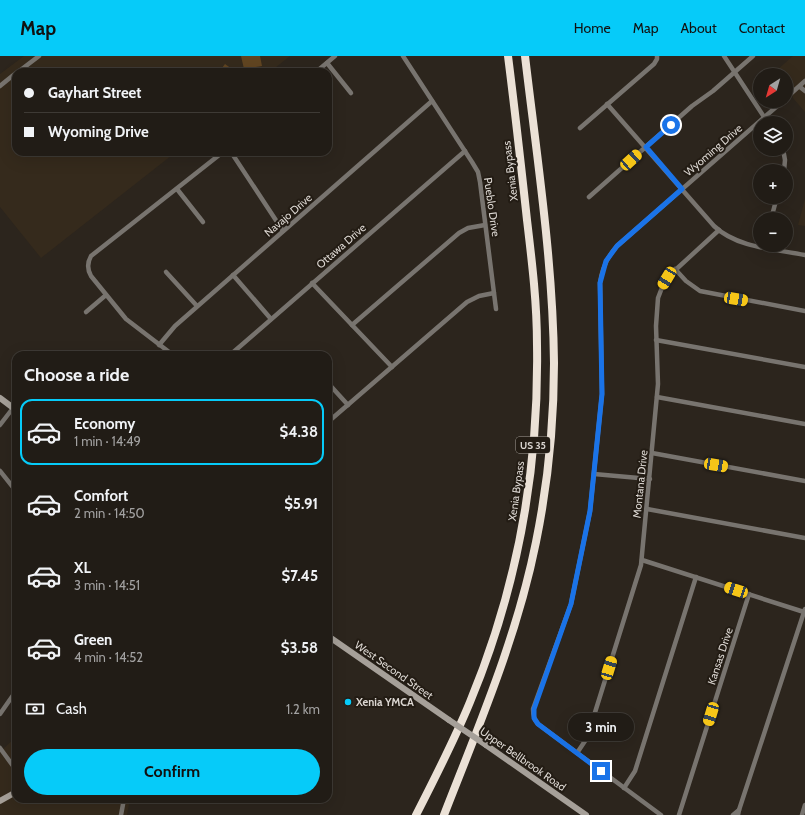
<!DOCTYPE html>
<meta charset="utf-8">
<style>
body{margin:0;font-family:Cabin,sans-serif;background:#29251f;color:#f1f3f6;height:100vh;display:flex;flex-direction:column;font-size:15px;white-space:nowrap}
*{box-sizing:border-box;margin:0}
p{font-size:13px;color:#a2a1a1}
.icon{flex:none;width:22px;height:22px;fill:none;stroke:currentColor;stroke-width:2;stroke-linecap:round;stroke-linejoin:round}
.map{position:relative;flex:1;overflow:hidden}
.drawer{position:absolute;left:12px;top:295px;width:320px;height:452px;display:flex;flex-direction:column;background:#211c16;border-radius:12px;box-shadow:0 4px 16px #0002,0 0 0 1px #3e3a35}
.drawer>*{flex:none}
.banner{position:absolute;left:12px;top:12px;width:320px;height:88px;border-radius:12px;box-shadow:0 4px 16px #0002,0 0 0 1px #3e3a35;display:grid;align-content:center;height:88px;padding:0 12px;background:#211c16}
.needle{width:26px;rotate:217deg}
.tools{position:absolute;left:753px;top:12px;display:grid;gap:8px}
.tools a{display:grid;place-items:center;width:40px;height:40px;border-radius:50%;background:#211c16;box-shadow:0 4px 16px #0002,0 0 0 1px #3e3a35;font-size:20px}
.end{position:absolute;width:18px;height:18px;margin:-9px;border:5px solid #1a73e8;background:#fff;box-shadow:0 0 0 2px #fff}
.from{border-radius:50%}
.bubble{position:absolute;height:28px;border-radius:14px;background:#211c16;box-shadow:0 4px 16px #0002,0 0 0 1px #3e3a35;font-size:13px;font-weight:700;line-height:28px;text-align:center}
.car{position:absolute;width:12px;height:24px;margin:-12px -6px;border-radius:5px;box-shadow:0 0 3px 1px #0007;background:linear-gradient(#f5c518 24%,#345 0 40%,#f5c518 0 76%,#345 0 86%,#f5c518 0)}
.banner b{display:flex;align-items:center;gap:14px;height:38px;font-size:15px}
.banner b+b{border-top:1px solid #3e3a35}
.banner i{width:10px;height:10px;background:#f1f3f6}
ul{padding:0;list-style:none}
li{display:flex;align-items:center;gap:12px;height:66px;margin:0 8px 6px;padding:0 4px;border:2px solid transparent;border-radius:12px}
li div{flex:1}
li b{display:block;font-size:15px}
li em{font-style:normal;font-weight:700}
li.current{border-color:#06cbf9}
li>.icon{width:36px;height:36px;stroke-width:1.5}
h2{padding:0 12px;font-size:18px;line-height:48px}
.pay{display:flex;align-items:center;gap:10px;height:44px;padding:0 12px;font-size:15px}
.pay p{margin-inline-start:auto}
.cta{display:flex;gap:8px;margin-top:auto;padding:8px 12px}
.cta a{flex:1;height:46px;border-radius:24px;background:#06cbf9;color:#111;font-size:16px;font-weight:700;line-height:46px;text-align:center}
header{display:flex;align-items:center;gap:24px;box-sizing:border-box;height:56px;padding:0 20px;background:#06cbf9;color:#111}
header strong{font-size:19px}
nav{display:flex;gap:22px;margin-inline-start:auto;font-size:14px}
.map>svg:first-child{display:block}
</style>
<header>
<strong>Map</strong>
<nav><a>Home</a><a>Map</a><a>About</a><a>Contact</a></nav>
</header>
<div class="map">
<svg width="805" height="759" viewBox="0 0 805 759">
<rect width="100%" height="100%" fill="#2c251d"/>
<!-- built -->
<g fill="#352a1c">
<path d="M24 0H290L270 16H16V96H176L41 202 0 151V18Z"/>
<path d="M793 0H805V56L793 42 790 31 786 26V19H780L776 15Z"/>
<path d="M805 143V170L798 169Z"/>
<path d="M16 681V743H130L127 759H0V696Z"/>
</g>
<!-- green -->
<g fill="#614521">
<path d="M241 0H260L262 10 244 13Z"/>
<path d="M225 8 236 16H219Z"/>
</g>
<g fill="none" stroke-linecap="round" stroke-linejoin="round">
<!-- street -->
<g stroke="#78746f" stroke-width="4.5">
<path d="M403 0 472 106 478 116 480 126 496 253"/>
<path d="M724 0 768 67"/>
<path d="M327 7 351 37"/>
<path d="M18 16 39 0"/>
<path d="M316 16 335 0"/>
<path d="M0 30 16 17"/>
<path d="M800 31 805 35"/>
<path d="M786 42 805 25"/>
<path d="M607 48 714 170C737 192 775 193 805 199"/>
<path d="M580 72 654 8 657 3V0"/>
<path d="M783 93 785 104 784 115"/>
<path d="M231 96 283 175"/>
<path d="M177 133 203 166"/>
<path d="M589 141 692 50 713 35 753 0"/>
<path d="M771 163 777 141"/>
<path d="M675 213 686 225 700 235 805 255"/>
<path d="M166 216 197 250"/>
<path d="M233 219 271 263"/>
<path d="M312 227 392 311"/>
<path d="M86 256 106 239"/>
<path d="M352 269 459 177 468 172 485 169"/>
<path d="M656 284 805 311"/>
<path d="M159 289 175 270 432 45"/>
<path d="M173 299 126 263 91 220C87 213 87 207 91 200L223 96"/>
<path d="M230 299 465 95"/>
<path d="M328 327 348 349"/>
<path d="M657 341 805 368"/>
<path d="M328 366 467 246 479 240 494 237"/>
<path d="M0 369 13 352"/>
<path d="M652 397 805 425"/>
<path d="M0 415 16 435"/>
<path d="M594 418 650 423"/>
<path d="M647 453 805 482"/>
<path d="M642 504 804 556"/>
<path d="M0 658 16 635"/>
<path d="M0 692 16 714"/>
<path d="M577 697 587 682 641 509 658 328 656 270 658 242 663 229 671 218 719 174"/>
<path d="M624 732 635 715 696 521"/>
<path d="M121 759 124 743"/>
<path d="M661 759 538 668C534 664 533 659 533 653L571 548 590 455 602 338 600 227C602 212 607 201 617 190L783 45"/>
<path d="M679 759 749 538"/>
<path d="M733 759 739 754"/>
<path d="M738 759 739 754 805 553"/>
<path d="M802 759 805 749"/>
</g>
<!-- secondary -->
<g stroke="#a6a099" stroke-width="6">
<path d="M0 342 16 354"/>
<path d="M328 580 449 664"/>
<path d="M486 689 586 759"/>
<path d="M0 745 16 736"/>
</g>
<!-- highway -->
<g stroke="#ebe1d6" stroke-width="8">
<path d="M416 759C435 722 454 685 470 646 517 533 539 411 537 289 537 247 532 206 527 164 521 109 515 55 508 0"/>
<path d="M444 759C479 669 517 581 536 486 548 427 554 367 554 307 553 205 537 102 525 0"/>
</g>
<!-- secondary-bridge -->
<path stroke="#a6a099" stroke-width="6" d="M449 664 486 689"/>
</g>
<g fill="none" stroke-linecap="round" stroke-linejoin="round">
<!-- route -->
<path stroke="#1a73e8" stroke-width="5" d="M601 715 538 668 534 662V653L571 548 590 455 602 338 600 227 606 205 617 190 682 133 646 91 671 69"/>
</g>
<!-- markers -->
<circle fill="#06cbf9" stroke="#231c14" stroke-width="1.5" cx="348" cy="646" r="4"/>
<g text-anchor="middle" stroke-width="4" stroke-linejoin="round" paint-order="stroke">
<!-- shield labels -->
<rect fill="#231c14" stroke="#a49f99" stroke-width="1" x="516" y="381" width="34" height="16" rx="3"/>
<g font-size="10" font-weight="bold" fill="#dcd7d2">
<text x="533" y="393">US 35</text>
</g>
<!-- street labels -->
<g font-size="11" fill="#dcd7d2" stroke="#231c14">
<text transform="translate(713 94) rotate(-41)" y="4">Wyoming Drive</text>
<text transform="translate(510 115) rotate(-97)" y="4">Xenia Bypass</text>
<text transform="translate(492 151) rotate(82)" y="4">Pueblo Drive</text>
<text transform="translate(288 159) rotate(-41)" y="4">Navajo Drive</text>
<text transform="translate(341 190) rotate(-41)" y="4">Ottawa Drive</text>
<text transform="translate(640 428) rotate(-84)" y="4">Montana Drive</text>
<text transform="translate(516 435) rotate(-82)" y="4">Xenia Bypass</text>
<text transform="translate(720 600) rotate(-72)" y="4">Kansas Drive</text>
<text transform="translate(394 614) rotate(35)" y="4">West Second Street</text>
<text transform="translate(523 703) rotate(35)" y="4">Upper Bellbrook Road</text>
</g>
<!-- poi labels -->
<g font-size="11" font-weight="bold" fill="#dcd7d2" stroke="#231c14" text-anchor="start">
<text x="356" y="650">Xenia YMCA</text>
</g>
</g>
</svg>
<div class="tools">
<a><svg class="needle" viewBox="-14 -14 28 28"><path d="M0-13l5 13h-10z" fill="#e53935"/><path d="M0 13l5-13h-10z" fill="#a2a1a1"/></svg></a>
<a><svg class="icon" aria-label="layers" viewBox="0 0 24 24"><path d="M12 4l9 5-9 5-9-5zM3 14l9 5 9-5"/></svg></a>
<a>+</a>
<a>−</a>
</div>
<i class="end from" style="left:671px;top:69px"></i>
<i class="end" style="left:601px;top:715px"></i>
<div class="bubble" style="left:568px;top:657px;width:66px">3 min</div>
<i class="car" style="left:631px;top:104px;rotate:48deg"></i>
<i class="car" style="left:667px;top:222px;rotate:211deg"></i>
<i class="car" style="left:736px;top:243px;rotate:100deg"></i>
<i class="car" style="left:716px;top:409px;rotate:100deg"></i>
<i class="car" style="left:736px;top:534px;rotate:288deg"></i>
<i class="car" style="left:609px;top:612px;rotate:17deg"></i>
<i class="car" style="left:711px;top:658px;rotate:197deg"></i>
<div class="banner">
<b><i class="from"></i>Gayhart Street</b>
<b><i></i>Wyoming Drive</b>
</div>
<section class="drawer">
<h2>Choose a ride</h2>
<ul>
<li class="current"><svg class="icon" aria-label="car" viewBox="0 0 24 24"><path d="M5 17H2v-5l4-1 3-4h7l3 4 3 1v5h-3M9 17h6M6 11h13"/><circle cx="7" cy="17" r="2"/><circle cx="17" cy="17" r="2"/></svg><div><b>Economy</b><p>1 min · 14:49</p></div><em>$4.38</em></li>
<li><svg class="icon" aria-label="car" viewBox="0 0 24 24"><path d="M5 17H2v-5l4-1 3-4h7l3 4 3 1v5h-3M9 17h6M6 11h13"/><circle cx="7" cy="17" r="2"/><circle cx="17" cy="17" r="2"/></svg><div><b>Comfort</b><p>2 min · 14:50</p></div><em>$5.91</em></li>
<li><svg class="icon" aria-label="car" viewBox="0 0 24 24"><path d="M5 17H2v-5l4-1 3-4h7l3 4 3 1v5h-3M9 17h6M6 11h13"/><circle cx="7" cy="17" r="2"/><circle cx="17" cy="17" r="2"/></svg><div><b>XL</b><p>3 min · 14:51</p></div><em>$7.45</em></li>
<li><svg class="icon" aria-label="car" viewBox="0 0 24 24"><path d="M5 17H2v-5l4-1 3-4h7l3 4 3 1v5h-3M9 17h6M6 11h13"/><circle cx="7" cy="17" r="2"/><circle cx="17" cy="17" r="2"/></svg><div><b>Green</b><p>4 min · 14:52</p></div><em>$3.58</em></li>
</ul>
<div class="pay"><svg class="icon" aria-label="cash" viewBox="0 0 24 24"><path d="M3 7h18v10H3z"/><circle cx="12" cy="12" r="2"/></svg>Cash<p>1.2 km</p></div>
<div class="cta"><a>Confirm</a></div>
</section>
</div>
